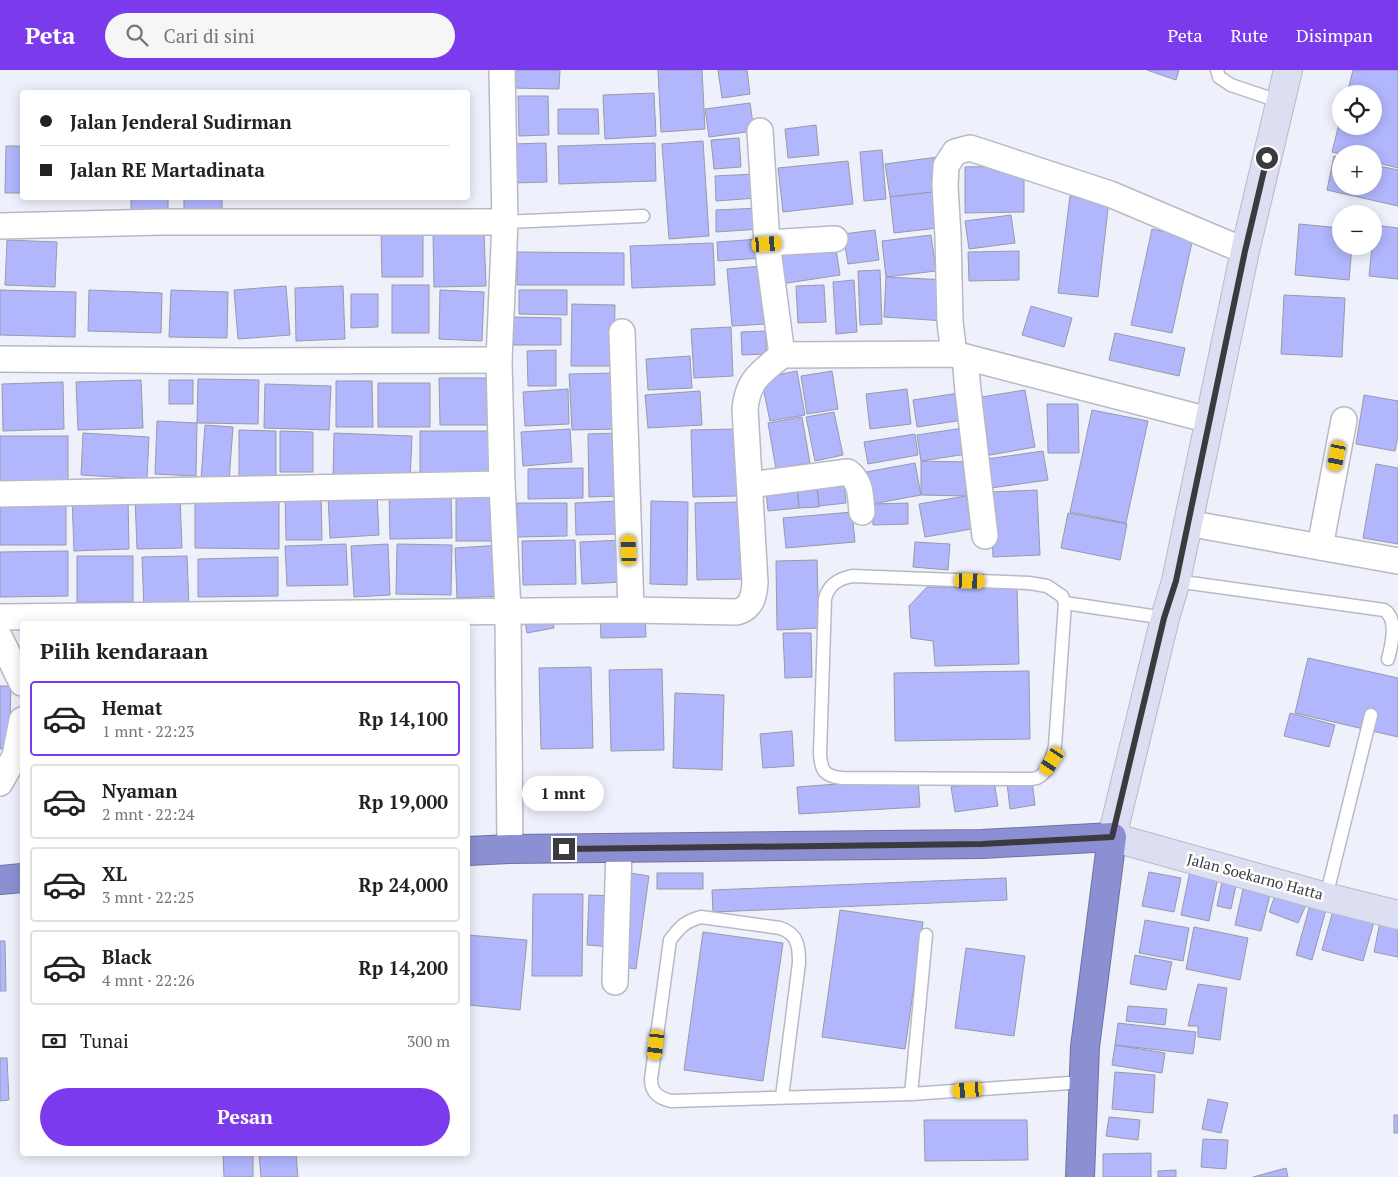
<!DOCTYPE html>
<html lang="id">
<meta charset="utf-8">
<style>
body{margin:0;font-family:"PT Serif",serif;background:#f6f6f6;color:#222;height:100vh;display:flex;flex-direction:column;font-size:19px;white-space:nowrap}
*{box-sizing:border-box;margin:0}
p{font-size:16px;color:#767676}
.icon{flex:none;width:28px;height:28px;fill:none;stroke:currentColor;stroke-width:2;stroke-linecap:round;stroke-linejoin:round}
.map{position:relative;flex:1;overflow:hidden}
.drawer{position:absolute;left:20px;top:551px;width:450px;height:535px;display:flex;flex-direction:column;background:#fff;border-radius:5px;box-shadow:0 2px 12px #0003}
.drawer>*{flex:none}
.guide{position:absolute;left:20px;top:20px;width:450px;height:110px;border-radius:5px;box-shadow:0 2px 12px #0003;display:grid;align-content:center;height:110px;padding:0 20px;background:#fff}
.controls{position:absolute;left:1332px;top:15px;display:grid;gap:10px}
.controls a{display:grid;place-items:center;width:50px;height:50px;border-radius:50%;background:#fff;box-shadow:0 2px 12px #0003;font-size:25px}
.end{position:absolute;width:22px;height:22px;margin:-11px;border:6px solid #3a3a3f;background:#fff;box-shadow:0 0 0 2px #fff}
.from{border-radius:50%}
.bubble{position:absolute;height:35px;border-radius:18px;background:#fff;box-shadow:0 2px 12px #0003;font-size:16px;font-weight:700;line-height:35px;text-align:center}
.car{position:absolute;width:15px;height:30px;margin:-15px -8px;border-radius:6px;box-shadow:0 0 4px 1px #0007;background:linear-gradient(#f5c518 24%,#345 0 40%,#f5c518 0 76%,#345 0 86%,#f5c518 0)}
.guide b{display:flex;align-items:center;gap:18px;height:48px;font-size:19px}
.guide b+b{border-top:1px solid #e0e0e0}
.guide i{width:12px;height:12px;background:#222}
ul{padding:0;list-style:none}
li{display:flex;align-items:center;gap:15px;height:75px;margin:0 10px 8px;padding:0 10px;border:2px solid #e0e0e0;border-radius:5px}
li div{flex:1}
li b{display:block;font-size:19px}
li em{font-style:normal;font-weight:700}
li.active{border-color:#7c3aed}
li>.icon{width:45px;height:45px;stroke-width:1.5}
h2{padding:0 20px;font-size:22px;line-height:60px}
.pay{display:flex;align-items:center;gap:12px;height:55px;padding:0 20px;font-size:19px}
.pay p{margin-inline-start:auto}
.primary-button{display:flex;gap:10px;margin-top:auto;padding:10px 20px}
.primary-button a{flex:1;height:58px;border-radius:30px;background:#7c3aed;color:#fff;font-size:20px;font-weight:700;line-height:58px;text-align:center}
header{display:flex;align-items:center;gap:30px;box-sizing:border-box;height:70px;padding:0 25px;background:#7c3aed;color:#fff}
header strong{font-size:24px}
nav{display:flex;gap:28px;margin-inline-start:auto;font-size:18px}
.search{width:350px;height:45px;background:#f6f6f6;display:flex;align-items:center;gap:12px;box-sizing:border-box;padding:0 18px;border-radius:28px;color:#767676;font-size:19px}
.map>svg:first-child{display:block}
</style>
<header>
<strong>Peta</strong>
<div class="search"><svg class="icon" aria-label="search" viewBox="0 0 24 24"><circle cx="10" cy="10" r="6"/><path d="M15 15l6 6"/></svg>Cari di sini</div>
<nav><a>Peta</a><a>Rute</a><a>Disimpan</a></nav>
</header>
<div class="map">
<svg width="1398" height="1107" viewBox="0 0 1398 1107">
<rect width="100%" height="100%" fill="#eef0fc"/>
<!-- building -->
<g fill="#b1b6fd" stroke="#999aa5">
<path d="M512 0H560L559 19 512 18Z"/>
<path d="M658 0H702L705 59 661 62Z"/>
<path d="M718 0H747L750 24 722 28Z"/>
<path d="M1147 0H1179L1176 10Z"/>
<path d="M1353 0H1398V98L1374 92V84H1341L1332 82 1341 46V56H1374V24H1347Z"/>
<path d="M654 23 656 66 605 69 603 25Z"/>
<path d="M518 26H548L549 65 519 66Z"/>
<path d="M750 33 754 61 709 67 705 39Z"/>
<path d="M558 39H598L599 64H558Z"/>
<path d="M816 55 819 85 788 88 785 59Z"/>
<path d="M739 68 741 97 714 99 711 70Z"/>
<path d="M703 71 709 166 669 169 662 74Z"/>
<path d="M546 73 547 112 513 113 512 74Z"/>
<path d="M655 73 656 111 559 114 558 76Z"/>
<path d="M6 76H22V123H5Z"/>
<path d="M882 80 886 129 864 131 860 82Z"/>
<path d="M1334 86 1341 88V116H1374V95L1398 100V136L1327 120Z"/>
<path d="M938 87 942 121 890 127 885 94Z"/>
<path d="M848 91 853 134 783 142 778 98Z"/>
<path d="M1024 96V142L965 143V97Z"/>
<path d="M755 104 757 128 716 131 715 106Z"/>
<path d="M942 121 947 157 894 163 890 127Z"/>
<path d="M1070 126 1109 130 1098 227 1058 223Z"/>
<rect x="131" y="128" width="37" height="17"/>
<path d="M184 128H222V150L184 149Z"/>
<path d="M760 138 761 159 716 162V140Z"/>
<path d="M1011 145 1015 173 969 179 965 151Z"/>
<path d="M1299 154 1341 158V176H1352L1349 210 1295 205Z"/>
<path d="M1374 155 1398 158V209L1369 206 1372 176H1374Z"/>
<path d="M1152 159 1193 168 1172 263 1131 255Z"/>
<path d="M875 160 879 190 848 194 843 164Z"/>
<path d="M423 161V207H382L381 162Z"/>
<path d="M484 162 486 216 434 217 433 163Z"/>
<path d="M931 165 936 201 886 207 882 171Z"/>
<path d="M760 169 762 188 718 191 717 172Z"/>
<path d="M7 170 57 172 55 217 5 215Z"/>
<path d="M713 173 715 215 632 218 630 176Z"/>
<path d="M835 173 840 205 781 214 777 181Z"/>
<path d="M1019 181V210L969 211 968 182Z"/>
<path d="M517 182 624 183V215H517Z"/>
<path d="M762 196 767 254 732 256 727 199Z"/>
<path d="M880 200 882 254 860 255 858 201Z"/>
<path d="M886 207 948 210 945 251 884 247Z"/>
<path d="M854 210 857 262 836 264 833 212Z"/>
<rect x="392" y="215" width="37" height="48"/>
<path d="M824 215 826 252 798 253 796 216Z"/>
<path d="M286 216 290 265 238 269 234 220Z"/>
<path d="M343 216 345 269 296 271 295 218Z"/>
<path d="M0 220 76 222 75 267 0 265Z"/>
<path d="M89 220 162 223 161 263 88 261Z"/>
<path d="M171 220 228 222 227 268 169 267Z"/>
<path d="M440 220 484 222 482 271 439 269Z"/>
<path d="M519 220H567V245L519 244Z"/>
<path d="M351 224H378V257L351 258Z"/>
<path d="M1284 225 1345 228 1342 287 1281 284Z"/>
<path d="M572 234 615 235 614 296H571Z"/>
<path d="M1031 236 1072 248 1064 277 1022 265Z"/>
<path d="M510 247 561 248V275H510Z"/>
<path d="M731 257 733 306 694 308 691 259Z"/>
<path d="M766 261V284L742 285 741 262Z"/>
<path d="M1115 263 1185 278 1179 306 1109 290Z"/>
<path d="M556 280V316H528L527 281Z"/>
<path d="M690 286 692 318 648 320 646 289Z"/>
<path d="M797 301 805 345 770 351 761 308Z"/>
<path d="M832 301 838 339 807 344 801 306Z"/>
<path d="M615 303 617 359 572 360 569 304Z"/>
<path d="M439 308H492L493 355H440Z"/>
<path d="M198 309 259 310 258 354 197 353Z"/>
<path d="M141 310 143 358 78 360 76 312Z"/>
<rect x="169" y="310" width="24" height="24"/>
<path d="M336 311H372L373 357H336Z"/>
<path d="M63 312 64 359 3 361 2 314Z"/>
<rect x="378" y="313" width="52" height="44"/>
<path d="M265 314 331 316 329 360 264 358Z"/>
<path d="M568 319 569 354 525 356 523 322Z"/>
<path d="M907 319 911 354 870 359 866 324Z"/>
<path d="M1025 320 1035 377 979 387 969 329Z"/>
<path d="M700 321 702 355 648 358 645 325Z"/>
<path d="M959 323 963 350 917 357 913 330Z"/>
<path d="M1364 325 1398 331V365L1395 381 1356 374Z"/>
<path d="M1047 334H1078L1079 383H1048Z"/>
<path d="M1092 340 1148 351 1126 453 1070 442Z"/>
<path d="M834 342 843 385 815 391 806 347Z"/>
<path d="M802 347 810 393 776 399 768 353Z"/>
<path d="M157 351 197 353 196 406 155 404Z"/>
<path d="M205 355 233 357 229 411 201 409Z"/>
<path d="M963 358 967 384 921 391 917 365Z"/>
<path d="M570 359 572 392 523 396 521 362Z"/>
<path d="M735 359 737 426 693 427 691 360Z"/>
<path d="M239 360 276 361V409H239Z"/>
<path d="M280 361 313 362V402H280Z"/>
<rect x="420" y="361" width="69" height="49"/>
<path d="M83 363 149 367 147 409 81 405Z"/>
<path d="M334 363 412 366 410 412 333 410Z"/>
<path d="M619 363 621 426 589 427 588 364Z"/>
<path d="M915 364 918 385 868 394 864 372Z"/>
<rect x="0" y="366" width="68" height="46"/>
<path d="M1043 381 1048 410 984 419 980 390Z"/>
<path d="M921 391 967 392 966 426 921 425Z"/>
<path d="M915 393 921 425 872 434 866 402Z"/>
<path d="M1376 394 1398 398V474L1363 468Z"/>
<path d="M583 398V428L528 429V399Z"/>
<path d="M844 414 846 433 819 436 817 417Z"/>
<path d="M817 417 819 437 799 438 797 418Z"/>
<path d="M797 418 799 438 768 441 766 421Z"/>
<path d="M1037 420 1040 485 993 487 990 422Z"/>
<path d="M321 421 322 470H286L285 422Z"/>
<rect x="456" y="421" width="44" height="50"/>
<path d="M377 422 379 465 330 468 328 425Z"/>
<path d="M451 422 452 468 390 469 389 423Z"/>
<path d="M195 424 279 425V479L195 478Z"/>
<path d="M128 426 129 479 74 481 72 427Z"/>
<path d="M966 426 972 459 925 467 919 434Z"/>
<path d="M180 427 182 478 137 479 135 428Z"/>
<path d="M619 431 620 464 576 465 575 433Z"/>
<path d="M651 431 688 432 687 515 650 514Z"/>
<path d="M66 432V475H0V433Z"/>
<path d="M742 432 744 509 697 510 695 433Z"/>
<path d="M517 433H567V466L517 467Z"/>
<path d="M908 433V454L873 455 872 434Z"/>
<path d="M852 442 855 472 786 478 783 448Z"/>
<path d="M1068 443 1127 454 1120 490 1061 478Z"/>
<path d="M575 470 576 514 523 515 522 471Z"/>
<path d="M622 470 624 512 582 514 580 472Z"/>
<path d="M915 472 950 474 948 500 913 497Z"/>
<path d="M346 474 348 515 287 516 285 476Z"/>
<path d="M388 474 390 525 354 527 351 476Z"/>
<path d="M397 474 452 475 451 525 396 524Z"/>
<path d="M502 475 504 526 457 528 455 478Z"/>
<path d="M68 481V526L0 527V482Z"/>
<rect x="77" y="486" width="56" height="46"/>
<path d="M187 486 189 536 144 538 142 487Z"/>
<path d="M278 487V526L198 527V489Z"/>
<path d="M817 490 819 558 777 560 776 491Z"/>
<path d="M927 517H1017L1019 594 935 596 933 571 911 568 909 536Z"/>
<path d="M645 544 646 567 601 568 600 546Z"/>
<path d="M552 546 554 558 527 563 525 551Z"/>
<path d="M783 563H811L812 607 785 608Z"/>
<path d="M1308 588 1398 608V667L1295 643Z"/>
<path d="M591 597 593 678 541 679 539 598Z"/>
<path d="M662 599 664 680 611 681 609 600Z"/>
<path d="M1029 601 1030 669 895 671 894 603Z"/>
<path d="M0 616H11L9 679H0Z"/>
<path d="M675 623 724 625 722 700 673 698Z"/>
<path d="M1290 643 1335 655 1329 677 1284 666Z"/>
<path d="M792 661 794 696 763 698 760 664Z"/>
<path d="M918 708 920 737 799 744 797 717Z"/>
<path d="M1032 710 1035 735 1010 739 1007 713Z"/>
<path d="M994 711 998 736 955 742 951 717Z"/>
<path d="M1190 801 1218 807 1209 851 1181 845Z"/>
<path d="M1149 802 1181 808 1174 842 1142 836Z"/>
<path d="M630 803 649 806 636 899 617 896Z"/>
<rect x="657" y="803" width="46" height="16"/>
<path d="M1223 807 1237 811 1231 839 1217 836Z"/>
<path d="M1006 808 1007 830 713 842 712 820Z"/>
<path d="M1243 819 1270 825 1261 861 1235 855Z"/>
<path d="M1276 823 1306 835 1298 853 1269 842Z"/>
<path d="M533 824H583L582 906H532Z"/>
<path d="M589 825 616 826 613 877 587 875Z"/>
<path d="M1310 835 1326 840 1312 890 1296 885Z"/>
<path d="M840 840 923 852 905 979 822 967Z"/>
<path d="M1333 841 1374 852 1363 891 1322 880Z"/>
<path d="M1145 850 1189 858 1183 891 1139 883Z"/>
<path d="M1380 852 1398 855V887L1374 882Z"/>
<path d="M1194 857 1248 868 1240 910 1186 899Z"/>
<path d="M703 862 783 873 763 1011 684 1000Z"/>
<path d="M468 865 527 870 520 940 468 935Z"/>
<path d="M0 871H5L6 921H0Z"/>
<path d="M966 878 1025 886 1014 966 955 958Z"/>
<path d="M1135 885 1172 892 1166 920 1130 914Z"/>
<path d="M1198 914 1227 918 1220 970 1198 967V956H1188Z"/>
<path d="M1128 936 1167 939 1165 955 1126 951Z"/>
<path d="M1118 953 1196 962 1193 984 1115 975Z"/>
<path d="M1115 975 1165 983 1162 1003 1112 995Z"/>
<path d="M0 988H7L9 1030 0 1031Z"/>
<path d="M1115 1002 1155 1005 1153 1043 1112 1039Z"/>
<path d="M1208 1029 1228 1033 1221 1063 1202 1059Z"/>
<rect x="1394" y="1045" width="4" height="18"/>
<path d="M1109 1047 1140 1050 1138 1070 1106 1066Z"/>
<path d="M924 1050H1027L1028 1090 925 1091Z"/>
<path d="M1203 1069 1228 1070 1226 1099 1201 1097Z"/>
<path d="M1151 1083V1107H1103V1084Z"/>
<path d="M223 1084H253V1107H224Z"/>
<path d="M259 1084H296L298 1107H261Z"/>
<path d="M1286 1098 1288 1107H1253Z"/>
<path d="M1176 1100V1107H1158V1101Z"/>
</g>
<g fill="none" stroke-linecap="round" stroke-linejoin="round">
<defs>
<g id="lane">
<path d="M1217 0 1219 7 1231 15 1281 32"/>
<path d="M505 152 643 146"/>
<path d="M852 506 1029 513 1047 516 1062 526 1065 533 1055 676C1052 688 1049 702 1037 708 1034 709 1028 709 1025 709L842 708C824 706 821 701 820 683L825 529C828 515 838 509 852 506Z"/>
<path d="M1176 511 1384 540C1398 548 1392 574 1388 589"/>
<path d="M1065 533 1165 548"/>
<path d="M1326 827 1371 645"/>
<path d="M911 1024 926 865"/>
<path d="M782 1027 799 893C799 876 798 864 780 858L701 847C684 852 681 856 670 870L651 1009C651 1023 659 1028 671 1031L911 1024 1084 1012"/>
</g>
<g id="street">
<path d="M502 0 505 152 499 290 502 414 508 542 510 779"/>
<path d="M760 61 767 173"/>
<path d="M0 156 160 152H505"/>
<path d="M835 169 767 173 782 285 954 284 1209 350"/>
<path d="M622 262 631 540"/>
<path d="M954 284 950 252 948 166 945 116 946 96 955 82 970 78 1110 124 1245 181"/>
<path d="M965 287 968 321 985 466"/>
<path d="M0 289 238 291 499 290"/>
<path d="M750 415 848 402C862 413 860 425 862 442"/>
<path d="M0 424 502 414"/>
<path d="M1187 453 1398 491"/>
<path d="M1320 477 1344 350"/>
<path d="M0 547 631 540 737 542C752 538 754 526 755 513L745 339C748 309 761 303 782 285"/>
<path d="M0 568 22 613"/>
<path d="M0 713 15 686 22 650"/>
<path d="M615 912 619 779"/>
</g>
<path id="secondary" d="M1288 0 1245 181 1176 511 1165 548 1112 767 1326 827 1398 845"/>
<g id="highway">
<path d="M468 781 510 779 982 774 1112 767 1085 977 1080 1107"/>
<path d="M0 810 22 808"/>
</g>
</defs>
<!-- lane casing -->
<use href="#lane" stroke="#b8b9c5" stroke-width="15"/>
<!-- street casing -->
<use href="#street" stroke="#b8b9c5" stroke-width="28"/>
<!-- secondary casing -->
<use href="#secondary" stroke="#b8b9c5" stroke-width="30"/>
<!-- highway casing -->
<use href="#highway" stroke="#6f729f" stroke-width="30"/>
<!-- lane -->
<use href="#lane" stroke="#fff" stroke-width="12"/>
<!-- street -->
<use href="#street" stroke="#fff" stroke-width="25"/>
<!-- secondary -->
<use href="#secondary" stroke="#dcdef2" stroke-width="28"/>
<!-- highway -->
<use href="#highway" stroke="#8c90d2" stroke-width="28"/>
</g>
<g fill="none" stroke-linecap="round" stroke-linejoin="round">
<!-- route -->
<path stroke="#3a3a3f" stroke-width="6" d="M564 779 982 774 1112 767 1164 548 1176 511 1245 181 1267 88"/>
</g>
<g text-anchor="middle" stroke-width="5" stroke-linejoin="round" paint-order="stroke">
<!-- street labels -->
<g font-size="15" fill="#3a3a3f" stroke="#fff">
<text transform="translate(1255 807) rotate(15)" y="5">Jalan Soekarno Hatta</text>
</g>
</g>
</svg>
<div class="controls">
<a><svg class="icon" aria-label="locate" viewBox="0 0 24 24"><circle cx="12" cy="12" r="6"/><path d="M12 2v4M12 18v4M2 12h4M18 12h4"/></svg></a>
<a>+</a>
<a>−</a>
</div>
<i class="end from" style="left:1267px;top:88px"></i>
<i class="end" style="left:564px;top:779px"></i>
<div class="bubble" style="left:522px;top:706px;width:82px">1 mnt</div>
<i class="car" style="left:767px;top:174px;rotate:86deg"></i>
<i class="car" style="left:1337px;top:386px;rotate:191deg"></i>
<i class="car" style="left:629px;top:480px;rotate:358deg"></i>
<i class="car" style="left:970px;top:511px;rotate:92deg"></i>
<i class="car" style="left:1052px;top:691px;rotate:213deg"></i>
<i class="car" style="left:656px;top:975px;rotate:187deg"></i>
<i class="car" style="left:968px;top:1020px;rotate:266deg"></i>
<div class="guide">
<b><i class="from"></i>Jalan Jenderal Sudirman</b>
<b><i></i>Jalan RE Martadinata</b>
</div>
<section class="drawer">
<h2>Pilih kendaraan</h2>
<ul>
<li class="active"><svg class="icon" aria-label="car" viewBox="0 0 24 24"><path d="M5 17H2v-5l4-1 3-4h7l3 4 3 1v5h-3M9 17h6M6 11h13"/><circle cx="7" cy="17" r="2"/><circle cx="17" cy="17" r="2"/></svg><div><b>Hemat</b><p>1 mnt · 22:23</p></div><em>Rp 14,100</em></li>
<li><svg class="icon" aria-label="car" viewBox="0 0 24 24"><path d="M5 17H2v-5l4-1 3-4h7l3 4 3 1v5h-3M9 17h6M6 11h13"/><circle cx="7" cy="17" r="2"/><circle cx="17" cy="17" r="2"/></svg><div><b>Nyaman</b><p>2 mnt · 22:24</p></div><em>Rp 19,000</em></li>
<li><svg class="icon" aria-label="car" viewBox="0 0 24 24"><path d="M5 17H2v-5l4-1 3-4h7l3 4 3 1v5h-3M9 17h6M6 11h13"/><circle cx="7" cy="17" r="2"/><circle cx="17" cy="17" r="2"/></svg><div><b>XL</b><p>3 mnt · 22:25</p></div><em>Rp 24,000</em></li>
<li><svg class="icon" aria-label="car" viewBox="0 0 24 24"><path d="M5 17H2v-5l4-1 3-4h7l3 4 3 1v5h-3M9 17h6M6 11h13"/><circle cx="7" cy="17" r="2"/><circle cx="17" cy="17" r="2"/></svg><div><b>Black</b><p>4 mnt · 22:26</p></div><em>Rp 14,200</em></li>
</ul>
<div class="pay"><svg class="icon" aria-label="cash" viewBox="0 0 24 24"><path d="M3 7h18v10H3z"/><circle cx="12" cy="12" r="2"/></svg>Tunai<p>300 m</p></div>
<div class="primary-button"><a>Pesan</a></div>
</section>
</div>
